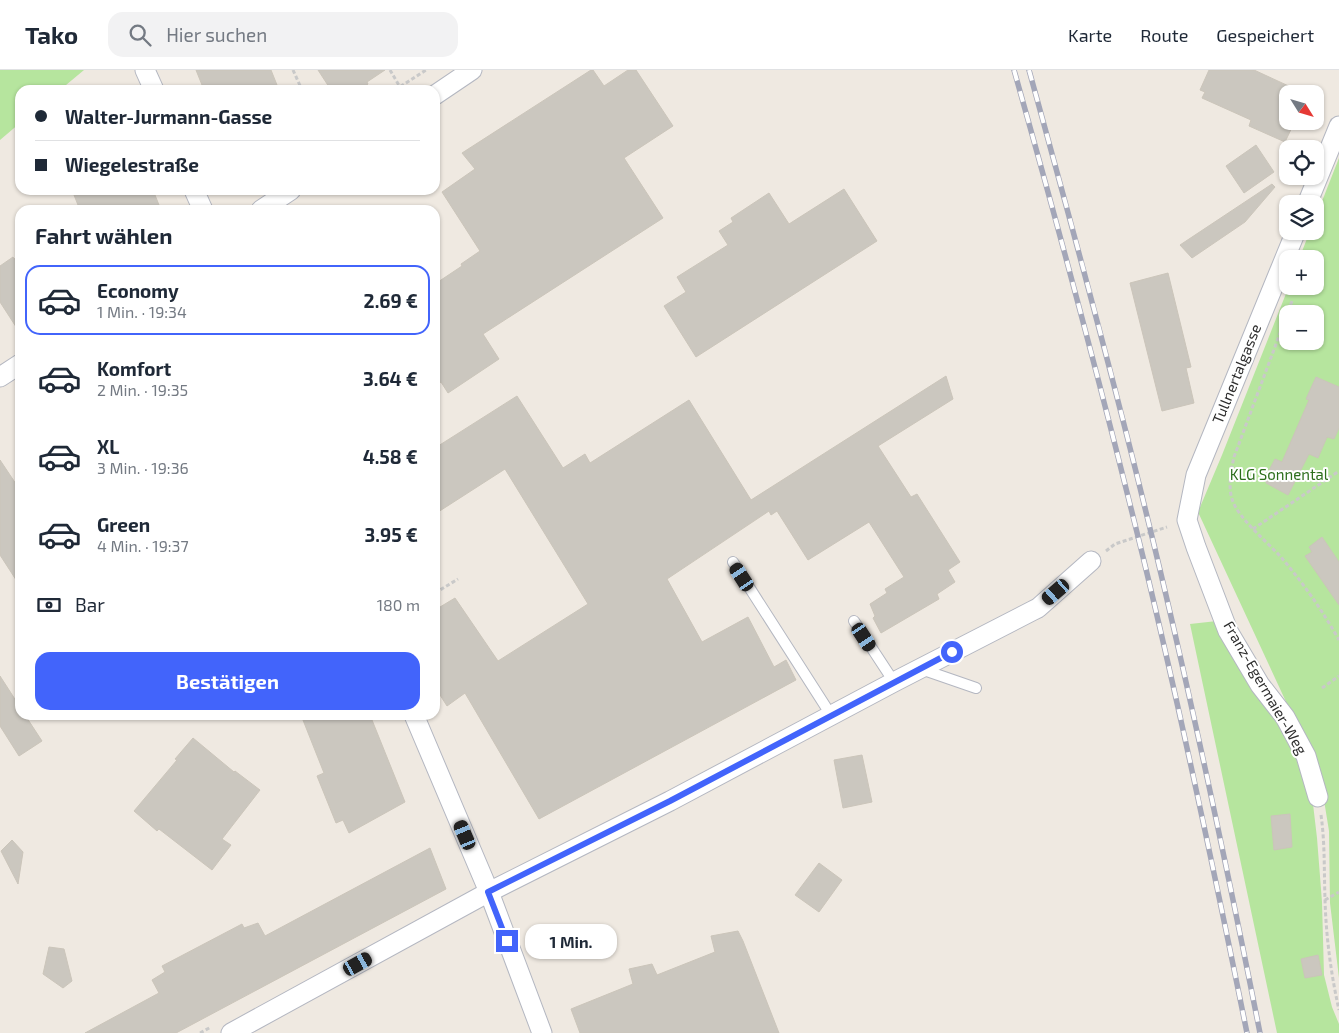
<!DOCTYPE html>
<html lang="de">
<meta charset="utf-8">
<style>
body{margin:0;font-family:"Exo 2",sans-serif;background:#f2f2f3;color:#1f2937;height:100vh;display:flex;flex-direction:column;font-size:19px;white-space:nowrap}
*{box-sizing:border-box;margin:0}
p{font-size:16px;color:#747a83}
.icon{flex:none;width:28px;height:28px;fill:none;stroke:currentColor;stroke-width:2;stroke-linecap:round;stroke-linejoin:round}
.map{position:relative;flex:1;overflow:hidden}
.drawer{position:absolute;left:15px;top:135px;width:425px;height:515px;display:flex;flex-direction:column;background:#fff;border-radius:15px;box-shadow:0 1px 4px #0004}
.drawer>*{flex:none}
.banner{position:absolute;left:15px;top:15px;width:425px;height:110px;border-radius:15px;box-shadow:0 1px 4px #0004;display:grid;align-content:center;height:110px;padding:0 20px;background:#fff}
.needle{width:32px;rotate:127deg}
.fabs{position:absolute;left:1279px;top:15px;display:grid;gap:10px}
.fabs a{display:grid;place-items:center;width:45px;height:45px;border-radius:10px;background:#fff;box-shadow:0 1px 4px #0004;font-size:25px}
.end{position:absolute;width:22px;height:22px;margin:-11px;border:6px solid #4264fb;background:#fff;box-shadow:0 0 0 2px #fff}
.from{border-radius:50%}
.bubble{position:absolute;height:35px;border-radius:15px;background:#fff;box-shadow:0 1px 4px #0004;font-size:16px;font-weight:700;line-height:35px;text-align:center}
.car{position:absolute;width:15px;height:30px;margin:-15px -8px;border-radius:6px;box-shadow:0 0 4px 1px #0007;background:linear-gradient(#222 24%,#8ab4d8 0 40%,#222 0 76%,#8ab4d8 0 86%,#222 0)}
.banner b{display:flex;align-items:center;gap:18px;height:48px;font-size:19px}
.banner b+b{border-top:1px solid #e0e1e3}
.banner i{width:12px;height:12px;background:#1f2937}
ul{padding:0;list-style:none}
li{display:flex;align-items:center;gap:15px;height:70px;margin:0 10px 8px;padding:0 10px;border:2px solid transparent;border-radius:15px}
li div{flex:1}
li b{display:block;font-size:19px}
li em{font-style:normal;font-weight:700}
li.active{border-color:#4264fb}
li>.icon{width:45px;height:45px;stroke-width:1.5}
h2{padding:0 20px;font-size:22px;line-height:60px}
.pay{display:flex;align-items:center;gap:12px;height:55px;padding:0 20px;font-size:19px}
.pay p{margin-inline-start:auto}
.action{display:flex;gap:10px;margin-top:auto;padding:10px 20px}
.action a{flex:1;height:58px;border-radius:15px;background:#4264fb;color:#fff;font-size:20px;font-weight:700;line-height:58px;text-align:center}
header{display:flex;align-items:center;gap:30px;box-sizing:border-box;height:70px;padding:0 25px;background:#fff;border-bottom:1px solid #e0e1e3}
header strong{font-size:24px}
nav{display:flex;gap:28px;margin-inline-start:auto;font-size:18px}
.search{width:350px;height:45px;background:#f2f2f3;display:flex;align-items:center;gap:12px;box-sizing:border-box;padding:0 18px;border-radius:15px;color:#747a83;font-size:19px}
.map>svg:first-child{display:block}
</style>
<header>
<strong>Tako</strong>
<div class="search"><svg class="icon" aria-label="search" viewBox="0 0 24 24"><circle cx="10" cy="10" r="6"/><path d="M15 15l6 6"/></svg>Hier suchen</div>
<nav><a>Karte</a><a>Route</a><a>Gespeichert</a></nav>
</header>
<div class="map">
<svg width="1339" height="963" viewBox="0 0 1339 963">
<rect width="100%" height="100%" fill="#efe9e1"/>
<!-- green -->
<g fill="#b6e59e" fill-rule="evenodd">
<path d="M0 0H84L60 20H20V53L0 70Z"/>
<path d="M1339 88V908L1330 833 1329 761 1323 724 1326 718 1198 442 1222 385 1289 216H1315V189H1299L1310 161H1315V149ZM1288 244H1315V271H1288Z"/>
<path d="M1217 551 1283 655 1311 717 1317 768 1322 832 1324 905 1332 937 1339 954V963H1277L1190 554Z"/>
</g>
<!-- building -->
<g fill="#cbc7bf" stroke="#cbc5ba">
<path d="M196 0H271L279 20H204Z"/>
<path d="M318 0H385L367 12 368 14 359 20H331Z"/>
<path d="M591 0H593L604 16 628 0H636L673 56 624 88 663 148 483 264 499 289 448 323 441 312 435 316V214L462 196 461 194 480 181 442 122 475 99 462 83Z"/>
<path d="M1209 0H1254L1306 24H1288V51H1295L1285 72 1249 56 1251 50 1202 28 1205 22 1200 20Z"/>
<path d="M1256 75 1274 102 1244 123 1226 96Z"/>
<path d="M1272 114 1275 117 1245 152 1192 188 1180 175Z"/>
<path d="M844 119 877 171 696 287 664 236 686 222 677 207 728 175 719 161 733 152 731 148 769 123 789 154Z"/>
<path d="M72 120H153L161 140H80Z"/>
<path d="M20 185V263L0 232V196L13 187 14 189Z"/>
<path d="M1168 203 1191 297 1186 298 1194 333 1162 341 1130 213Z"/>
<path d="M946 306 953 329 878 376 911 427 917 424 960 492 948 500 955 512 937 524 939 529 881 563 873 548 875 546 870 534 887 523 885 519 904 507 869 452 808 490 777 441 771 445 769 441 667 509 702 572 748 547 774 597 786 590 796 610 539 749 465 623 447 636 435 617V540L455 528 498 591 588 534 505 399 435 444V378L517 326 563 398 585 384 590 393 689 330 751 430Z"/>
<path d="M1316 307 1339 317V358L1334 369 1327 367 1318 388 1309 384 1288 425 1266 413V406L1275 389 1282 392 1309 330 1306 329Z"/>
<path d="M0 390 20 420V516L0 485Z"/>
<path d="M1322 467 1339 492V535L1305 486 1312 482 1309 477Z"/>
<path d="M0 606 20 637V645H25L42 671 19 686 0 656Z"/>
<path d="M301 645H370L405 732 349 763 343 750 336 753 317 706 324 703Z"/>
<path d="M193 668 234 702 235 701 260 720 222 769 231 775 212 800 159 759 157 761 134 741 177 690 175 689Z"/>
<path d="M862 685 872 732 843 738 834 690Z"/>
<path d="M1290 744 1292 777 1274 780 1271 746Z"/>
<path d="M12 770 23 782 18 814 1 781Z"/>
<path d="M430 778 446 819 176 963H85L159 923 152 910 165 902 162 896 242 854 244 858 258 853 265 866Z"/>
<path d="M819 793 842 810 819 842 795 825Z"/>
<path d="M738 861 743 871 779 963H580L571 939 633 914 629 899 652 894 657 905 715 882 711 866Z"/>
<path d="M49 877 64 879 72 911 63 918 43 904Z"/>
<path d="M1318 885 1322 905 1305 908 1301 889Z"/>
</g>
<g fill="none" stroke-linecap="round" stroke-linejoin="round">
<defs>
<g id="lane">
<path d="M733 492 831 645"/>
<path d="M854 551 894 612"/>
<path d="M921 599 976 618"/>
</g>
<g id="street">
<path d="M145 0 154 20"/>
<path d="M435 25 472 0"/>
<path d="M194 120 203 140"/>
<path d="M1307 134 1339 56"/>
<path d="M261 140 291 120"/>
<path d="M1296 161 1196 405 1187 450 1196 477 1228 561 1260 615 1285 647 1306 686 1318 727"/>
<path d="M0 307 20 294"/>
<path d="M414 645 489 822 542 963"/>
<path d="M231 963 489 822 670 731 894 612 1032 541 1038 538 1091 491"/>
</g>
</defs>
<!-- lane casing -->
<use href="#lane" stroke="#b4b7c1" stroke-width="12"/>
<!-- street casing -->
<use href="#street" stroke="#b4b7c1" stroke-width="21"/>
<!-- path -->
<g stroke="#c9c9c9" stroke-width="3" stroke-dasharray="4 2.5" stroke-linecap="butt">
<path d="M293 0 302 20"/>
<path d="M390 0 400 17"/>
<path d="M395 20 426 0"/>
<path d="M1317 162 1322 147"/>
<path d="M1292 231 1234 387C1231 400 1228 416 1232 429 1238 448 1265 470 1279 485 1302 511 1322 540 1339 570"/>
<path d="M1253 459 1339 401"/>
<path d="M1106 481 1115 474 1167 457"/>
<path d="M435 523 458 509"/>
<path d="M1322 618 1339 606"/>
<path d="M1321 745C1325 773 1324 801 1325 829 1326 867 1331 904 1339 940"/>
<path d="M1325 830 1339 822"/>
<path d="M200 963 211 957"/>
</g>
<!-- lane -->
<use href="#lane" stroke="#fff" stroke-width="10"/>
<!-- street -->
<use href="#street" stroke="#fff" stroke-width="19"/>
<defs>
<g id="rail">
<path d="M1014 0C1060 163 1104 327 1144 491 1182 648 1215 805 1247 963"/>
<path d="M1029 0C1069 145 1109 291 1145 438 1188 612 1225 787 1260 963"/>
</g>
</defs>
<!-- rail casing -->
<use href="#rail" stroke="#a3a6b8" stroke-width="5.5"/>
<!-- rail -->
<use href="#rail" stroke="#fff" stroke-width="4" stroke-dasharray="11" stroke-linecap="butt"/>
</g>
<g fill="none" stroke-linecap="round" stroke-linejoin="round">
<!-- route -->
<path stroke="#4264fb" stroke-width="6" d="M507 871 488 822 670 731 952 582"/>
</g>
<g text-anchor="middle" stroke-width="4" stroke-linejoin="round" paint-order="stroke">
<!-- street labels -->
<g font-size="15" fill="#2e2e2e" stroke="#fff">
<text transform="translate(1237 304) rotate(-68)" y="5">Tullnertalgasse</text>
<text transform="translate(1265 618) rotate(60)" y="5">Franz-Egermaier-Weg</text>
</g>
<!-- park labels -->
<g font-size="15" fill="#2c6e1b" stroke="#fff">
<text x="1279" y="410">KLG Sonnental</text>
</g>
</g>
</svg>
<div class="fabs">
<a><svg class="needle" viewBox="-14 -14 28 28"><path d="M0-13l5 13h-10z" fill="#e53935"/><path d="M0 13l5-13h-10z" fill="#747a83"/></svg></a>
<a><svg class="icon" aria-label="locate" viewBox="0 0 24 24"><circle cx="12" cy="12" r="6"/><path d="M12 2v4M12 18v4M2 12h4M18 12h4"/></svg></a>
<a><svg class="icon" aria-label="layers" viewBox="0 0 24 24"><path d="M12 4l9 5-9 5-9-5zM3 14l9 5 9-5"/></svg></a>
<a>+</a>
<a>−</a>
</div>
<i class="end from" style="left:952px;top:582px"></i>
<i class="end" style="left:507px;top:871px"></i>
<div class="bubble" style="left:525px;top:854px;width:92px">1 Min.</div>
<i class="car" style="left:742px;top:507px;rotate:327deg"></i>
<i class="car" style="left:1056px;top:522px;rotate:229deg"></i>
<i class="car" style="left:864px;top:567px;rotate:147deg"></i>
<i class="car" style="left:465px;top:765px;rotate:337deg"></i>
<i class="car" style="left:358px;top:894px;rotate:61deg"></i>
<div class="banner">
<b><i class="from"></i>Walter-Jurmann-Gasse</b>
<b><i></i>Wiegelestraße</b>
</div>
<section class="drawer">
<h2>Fahrt wählen</h2>
<ul>
<li class="active"><svg class="icon" aria-label="car" viewBox="0 0 24 24"><path d="M5 17H2v-5l4-1 3-4h7l3 4 3 1v5h-3M9 17h6M6 11h13"/><circle cx="7" cy="17" r="2"/><circle cx="17" cy="17" r="2"/></svg><div><b>Economy</b><p>1 Min. · 19:34</p></div><em>2.69 €</em></li>
<li><svg class="icon" aria-label="car" viewBox="0 0 24 24"><path d="M5 17H2v-5l4-1 3-4h7l3 4 3 1v5h-3M9 17h6M6 11h13"/><circle cx="7" cy="17" r="2"/><circle cx="17" cy="17" r="2"/></svg><div><b>Komfort</b><p>2 Min. · 19:35</p></div><em>3.64 €</em></li>
<li><svg class="icon" aria-label="car" viewBox="0 0 24 24"><path d="M5 17H2v-5l4-1 3-4h7l3 4 3 1v5h-3M9 17h6M6 11h13"/><circle cx="7" cy="17" r="2"/><circle cx="17" cy="17" r="2"/></svg><div><b>XL</b><p>3 Min. · 19:36</p></div><em>4.58 €</em></li>
<li><svg class="icon" aria-label="car" viewBox="0 0 24 24"><path d="M5 17H2v-5l4-1 3-4h7l3 4 3 1v5h-3M9 17h6M6 11h13"/><circle cx="7" cy="17" r="2"/><circle cx="17" cy="17" r="2"/></svg><div><b>Green</b><p>4 Min. · 19:37</p></div><em>3.95 €</em></li>
</ul>
<div class="pay"><svg class="icon" aria-label="cash" viewBox="0 0 24 24"><path d="M3 7h18v10H3z"/><circle cx="12" cy="12" r="2"/></svg>Bar<p>180 m</p></div>
<div class="action"><a>Bestätigen</a></div>
</section>
</div>
